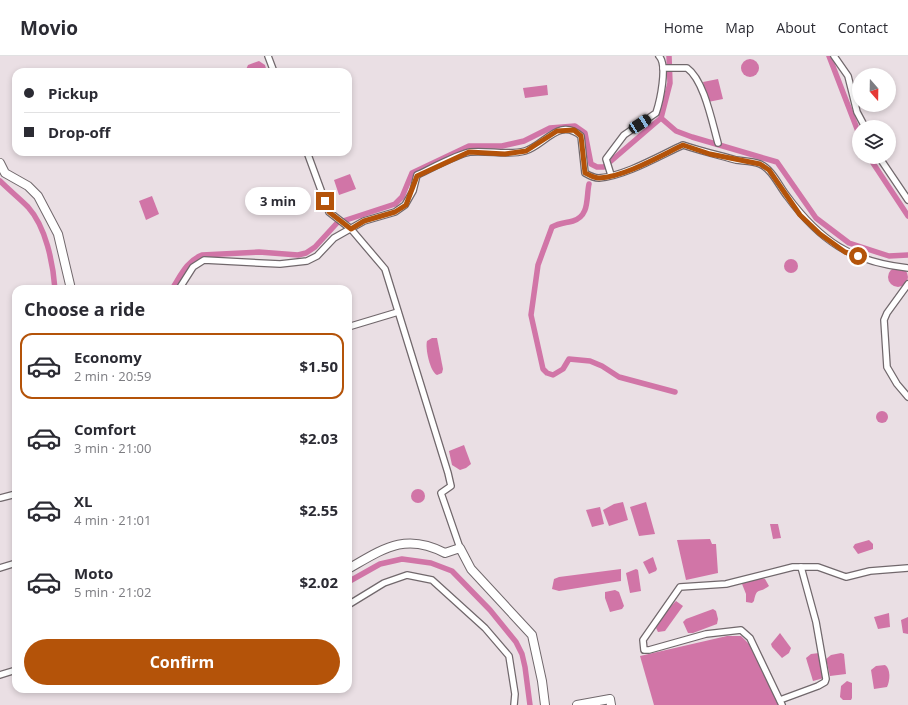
<!DOCTYPE html>
<meta charset="utf-8">
<style>
body{margin:0;font-family:"Open Sans",sans-serif;background:#f7f7f7;color:#2b2b33;height:100vh;display:flex;flex-direction:column;font-size:15px;white-space:nowrap}
*{box-sizing:border-box;margin:0}
p{font-size:13px;color:#7c7c81}
.icon{flex:none;width:22px;height:22px;fill:none;stroke:currentColor;stroke-width:2;stroke-linecap:round;stroke-linejoin:round}
.map{position:relative;flex:1;overflow:hidden}
.details{position:absolute;left:12px;top:229px;width:340px;height:408px;display:flex;flex-direction:column;background:#fff;border-radius:12px;box-shadow:0 2px 6px #0003}
.details>*{flex:none}
.guide{position:absolute;left:12px;top:12px;width:340px;height:88px;border-radius:12px;box-shadow:0 2px 6px #0003;display:grid;align-content:center;height:88px;padding:0 12px;background:#fff}
.needle{width:26px;rotate:160deg}
.controls{position:absolute;left:852px;top:12px;display:grid;gap:8px}
.controls a{display:grid;place-items:center;width:44px;height:44px;border-radius:50%;background:#fff;box-shadow:0 2px 6px #0003;font-size:20px}
.end{position:absolute;width:18px;height:18px;margin:-9px;border:5px solid #b45309;background:#fff;box-shadow:0 0 0 2px #fff}
.from{border-radius:50%}
.bubble{position:absolute;height:28px;border-radius:14px;background:#fff;box-shadow:0 2px 6px #0003;font-size:13px;font-weight:700;line-height:28px;text-align:center}
.car{position:absolute;width:12px;height:24px;margin:-12px -6px;border-radius:5px;box-shadow:0 0 3px 1px #0007;background:linear-gradient(#222 24%,#8ab4d8 0 40%,#222 0 76%,#8ab4d8 0 86%,#222 0)}
.guide b{display:flex;align-items:center;gap:14px;height:38px;font-size:15px}
.guide b+b{border-top:1px solid #e1e1e2}
.guide i{width:10px;height:10px;background:#2b2b33}
ul{padding:0;list-style:none}
li{display:flex;align-items:center;gap:12px;height:66px;margin:0 8px 6px;padding:0 4px;border:2px solid transparent;border-radius:12px}
li div{flex:1}
li b{display:block;font-size:15px}
li em{font-style:normal;font-weight:700}
li.active{border-color:#b45309}
li>.icon{width:36px;height:36px;stroke-width:1.5}
h2{padding:0 12px;font-size:18px;line-height:48px}
.cta{display:flex;gap:8px;margin-top:auto;padding:8px 12px}
.cta a{flex:1;height:46px;border-radius:24px;background:#b45309;color:#fff;font-size:16px;font-weight:700;line-height:46px;text-align:center}
header{display:flex;align-items:center;gap:24px;box-sizing:border-box;height:56px;padding:0 20px;background:#fff;border-bottom:1px solid #e1e1e2}
header strong{font-size:19px}
nav{display:flex;gap:22px;margin-inline-start:auto;font-size:14px}
.map>svg:first-child{display:block}
</style>
<header>
<strong>Movio</strong>
<nav><a>Home</a><a>Map</a><a>About</a><a>Contact</a></nav>
</header>
<div class="map">
<svg width="908" height="649" viewBox="0 0 908 649">
<rect width="100%" height="100%" fill="#eadfe4"/>
<!-- water -->
<g fill="#d175a7">
<circle cx="750" cy="12" r="9"/>
<path d="M259 5 265 9 267 16H245L248 9Z"/>
<path d="M718 23 723 43 708 46 703 26Z"/>
<path d="M547 29 548 39 525 42 523 32Z"/>
<path d="M350 118 356 133 339 139 334 124Z"/>
<path d="M152 140 159 158 146 164 139 145Z"/>
<circle cx="791" cy="210" r="7"/>
<circle cx="898" cy="221" r="10"/>
<path d="M432 282H437L443 313 442 317 437 319C430 316 425 292 427 285Z"/>
<circle cx="882" cy="361" r="6"/>
<path d="M464 389 471 408 466 412 460 414 452 409 449 395Z"/>
<circle cx="418" cy="440" r="7"/>
<path d="M623 446 628 464 609 470 603 454 614 448Z"/>
<path d="M646 446 655 478 639 480 630 451Z"/>
<path d="M600 451 604 468 592 471 586 454Z"/>
<path d="M770 468H778L781 482 773 483Z"/>
<path d="M710 483 712 488H716L718 517 686 524 677 484Z"/>
<path d="M869 484 873 488V493L858 498 853 491 855 488Z"/>
<path d="M653 501 657 513 656 515 649 518 643 506Z"/>
<path d="M621 513V525L559 535 552 533 554 523 559 521Z"/>
<path d="M636 513 638 514 641 535 630 537 626 517Z"/>
<path d="M762 522 765 523 769 530C759 538 757 530 754 545L752 547 746 546V538L742 528 747 524Z"/>
<path d="M615 534 619 536 624 550 622 553 610 556 605 542V536Z"/>
<path d="M676 545 683 550 665 575 658 576 656 572 667 554Z"/>
<path d="M713 553 716 555 718 563 717 568 693 577H688L683 566 686 563Z"/>
<path d="M889 557 890 571 878 573 874 561Z"/>
<path d="M908 561V578L903 577 901 564Z"/>
<path d="M780 577 791 592 789 597 782 602 772 591 771 588Z"/>
<path d="M727 580H741L749 588 779 649H654L640 600Z"/>
<path d="M819 597 824 622 813 625 806 602 811 598Z"/>
<path d="M841 597 844 598 846 618 830 620 826 603 831 599Z"/>
<path d="M885 609C891 613 890 625 887 631L874 633 871 614 876 610Z"/>
<path d="M847 625 852 627V642L851 644H843L840 641 841 630Z"/>
</g>
<g fill="none" stroke-linecap="round" stroke-linejoin="round">
<!-- canal -->
<g stroke="#d175a7" stroke-width="5.5">
<path d="M829 0 859 78"/>
<path d="M661 62 676 75 692 81 777 106 816 162 849 187 889 200 908 199"/>
<path d="M869 101 908 160"/>
<path d="M0 125C9 134 19 142 28 151 46 171 53 207 55 233"/>
<path d="M589 128C586 141 590 160 573 165 566 167 559 167 552 171L538 209 531 259 543 313 547 317 553 319 563 313 569 303 590 305 602 310 619 321 675 336"/>
<path d="M172 233C181 219 187 205 202 199L259 196 298 199 306 197 315 191 337 167 395 148 402 141 412 117 469 90H502L524 85 550 72 575 70 585 77 591 108 597 111H604L661 62 670 27 669 0"/>
<path d="M348 526 380 508 402 503 431 507 452 515 490 554 516 586 522 598 525 611 530 649"/>
</g>
<defs>
<g id="street">
<path d="M268 0 274 16"/>
<path d="M834 0 848 20 857 56 865 71"/>
<path d="M663 12H687C704 24 712 66 718 87"/>
<path d="M307 96 329 156 351 173 385 213 448 417 451 430 441 437 460 492"/>
<path d="M879 101 908 144"/>
<path d="M611 119 606 103 624 79 656 57C660 45 668 9 659 0"/>
<path d="M908 228 887 257 884 264 887 311 897 328 908 341"/>
<path d="M179 233 193 211 204 204 280 208 307 205 317 200 334 182 364 165 395 156 405 149 413 135 417 119C428 114 460 97 470 96 489 94 507 100 525 95 545 89 559 61 581 80L585 117C590 120 594 122 599 122 625 120 659 100 683 89 701 95 718 99 736 104 743 105 753 105 760 108 772 113 779 130 787 140 820 185 852 206 908 212"/>
<path d="M348 271 398 256"/>
<path d="M0 442 16 438"/>
<path d="M0 512 16 507"/>
<path d="M348 549 384 527 407 519 432 524 485 572 509 600 515 638 514 649"/>
<path d="M0 619 16 614"/>
<path d="M780 644 818 630 825 626 826 623 816 566 801 511"/>
<path d="M782 649 750 582 741 574 706 578 649 594H644L643 584 680 531 726 528 793 511H818L846 521 870 515 908 512"/>
</g>
<g id="secondary">
<path d="M0 107 5 117 28 130 38 140 58 178 71 233"/>
<path d="M348 513C383 493 405 476 445 497L460 492 471 513 532 579 542 625 545 649"/>
<path d="M577 649 610 643 611 649"/>
</g>
</defs>
<!-- street casing -->
<use href="#street" stroke="#71686c" stroke-width="8"/>
<!-- secondary casing -->
<use href="#secondary" stroke="#71686c" stroke-width="10"/>
<!-- street -->
<use href="#street" stroke="#fff" stroke-width="5.5"/>
<!-- secondary -->
<use href="#secondary" stroke="#fff" stroke-width="8"/>
</g>
<g fill="none" stroke-linecap="round" stroke-linejoin="round">
<!-- route -->
<path stroke="#b45309" stroke-width="5" d="M325 145 329 156 351 173 364 165 395 156 406 149 417 120 469 96 505 98 526 95 557 75 574 74 581 80 585 117C590 119 594 122 599 122 624 121 660 100 683 89L710 98 760 108 769 114 800 159 820 178 845 196 858 200"/>
</g>
</svg>
<div class="controls">
<a><svg class="needle" viewBox="-14 -14 28 28"><path d="M0-13l5 13h-10z" fill="#e53935"/><path d="M0 13l5-13h-10z" fill="#7c7c81"/></svg></a>
<a><svg class="icon" aria-label="layers" viewBox="0 0 24 24"><path d="M12 4l9 5-9 5-9-5zM3 14l9 5 9-5"/></svg></a>
</div>
<i class="end from" style="left:858px;top:200px"></i>
<i class="end" style="left:325px;top:145px"></i>
<div class="bubble" style="left:245px;top:131px;width:66px">3 min</div>
<i class="car" style="left:640px;top:68px;rotate:57deg"></i>
<div class="guide">
<b><i class="from"></i>Pickup</b>
<b><i></i>Drop-off</b>
</div>
<section class="details">
<h2>Choose a ride</h2>
<ul>
<li class="active"><svg class="icon" aria-label="car" viewBox="0 0 24 24"><path d="M5 17H2v-5l4-1 3-4h7l3 4 3 1v5h-3M9 17h6M6 11h13"/><circle cx="7" cy="17" r="2"/><circle cx="17" cy="17" r="2"/></svg><div><b>Economy</b><p>2 min · 20:59</p></div><em>$1.50</em></li>
<li><svg class="icon" aria-label="car" viewBox="0 0 24 24"><path d="M5 17H2v-5l4-1 3-4h7l3 4 3 1v5h-3M9 17h6M6 11h13"/><circle cx="7" cy="17" r="2"/><circle cx="17" cy="17" r="2"/></svg><div><b>Comfort</b><p>3 min · 21:00</p></div><em>$2.03</em></li>
<li><svg class="icon" aria-label="car" viewBox="0 0 24 24"><path d="M5 17H2v-5l4-1 3-4h7l3 4 3 1v5h-3M9 17h6M6 11h13"/><circle cx="7" cy="17" r="2"/><circle cx="17" cy="17" r="2"/></svg><div><b>XL</b><p>4 min · 21:01</p></div><em>$2.55</em></li>
<li><svg class="icon" aria-label="car" viewBox="0 0 24 24"><path d="M5 17H2v-5l4-1 3-4h7l3 4 3 1v5h-3M9 17h6M6 11h13"/><circle cx="7" cy="17" r="2"/><circle cx="17" cy="17" r="2"/></svg><div><b>Moto</b><p>5 min · 21:02</p></div><em>$2.02</em></li>
</ul>
<div class="cta"><a>Confirm</a></div>
</section>
</div>
